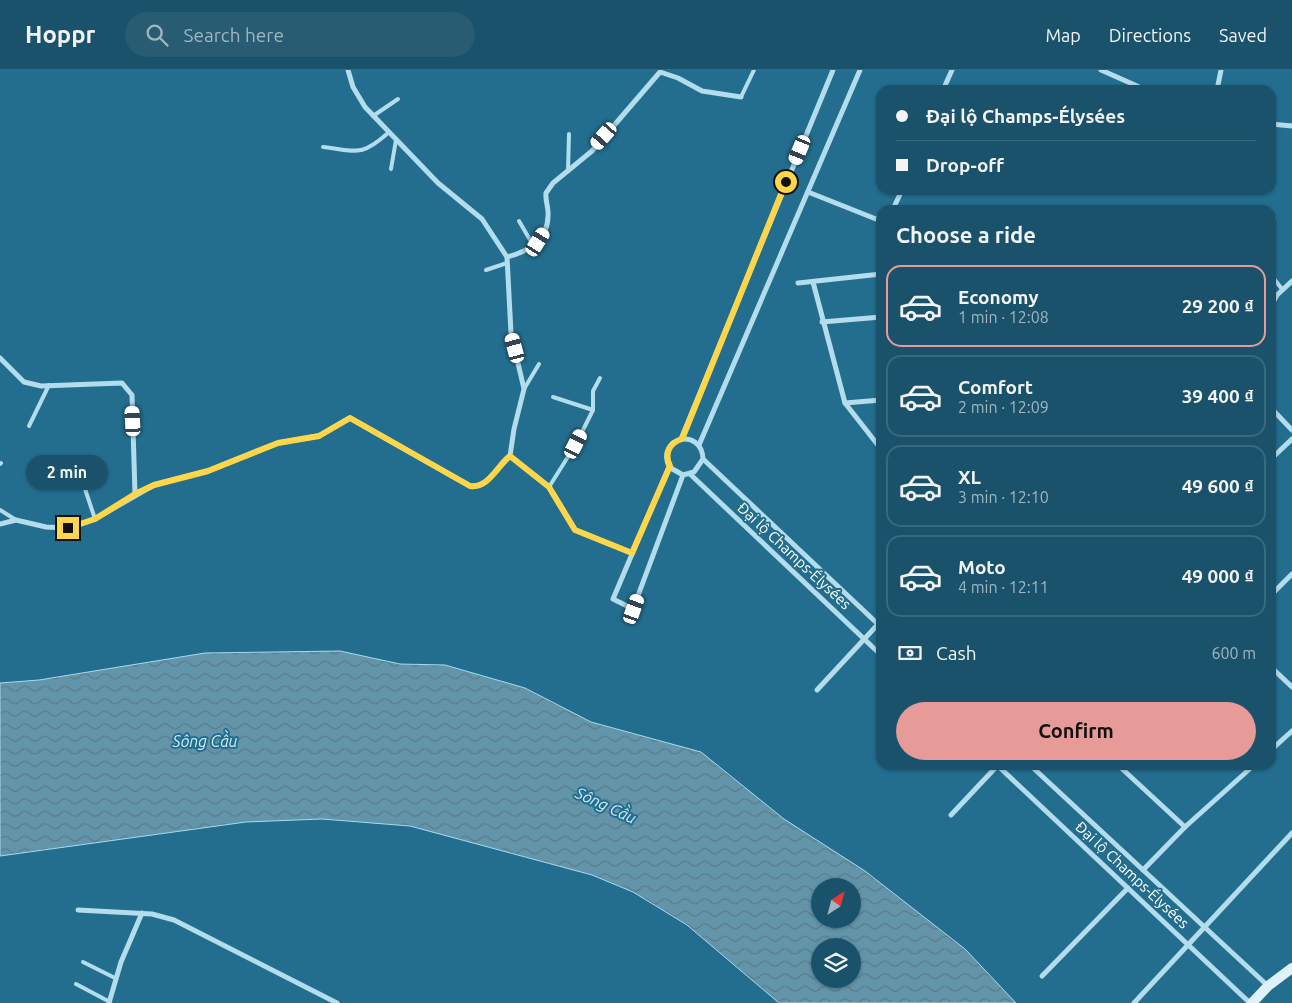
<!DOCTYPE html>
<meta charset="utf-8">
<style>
body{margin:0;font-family:Ubuntu,sans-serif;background:#275c73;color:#f1f3f6;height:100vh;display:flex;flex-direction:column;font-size:19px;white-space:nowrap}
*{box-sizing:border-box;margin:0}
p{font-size:16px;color:#9fb6c1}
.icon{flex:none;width:28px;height:28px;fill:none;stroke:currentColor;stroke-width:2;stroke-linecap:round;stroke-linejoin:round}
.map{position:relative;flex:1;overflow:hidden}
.panel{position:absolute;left:876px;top:135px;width:400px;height:565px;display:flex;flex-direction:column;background:#1a526b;border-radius:15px;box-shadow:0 1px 4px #0004}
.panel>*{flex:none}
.top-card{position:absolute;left:876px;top:15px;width:400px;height:110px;border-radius:15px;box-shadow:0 1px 4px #0004;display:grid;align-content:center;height:110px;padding:0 20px;background:#1a526b}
.needle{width:32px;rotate:36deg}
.buttons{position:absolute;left:811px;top:808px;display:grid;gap:10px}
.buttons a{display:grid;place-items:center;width:50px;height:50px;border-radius:50%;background:#1a526b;box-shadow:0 1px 4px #0004;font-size:25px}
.end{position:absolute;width:22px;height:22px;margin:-11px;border:6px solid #ffd54a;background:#111;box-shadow:0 0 0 2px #111}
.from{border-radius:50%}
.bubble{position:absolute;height:35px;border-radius:18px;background:#1a526b;box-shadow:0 1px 4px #0004;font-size:16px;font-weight:700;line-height:35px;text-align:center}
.car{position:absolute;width:15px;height:30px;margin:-15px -8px;border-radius:6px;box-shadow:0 0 4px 1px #0007;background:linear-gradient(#fff 24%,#345 0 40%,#fff 0 76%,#345 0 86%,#fff 0)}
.top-card b{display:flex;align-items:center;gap:18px;height:48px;font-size:19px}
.top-card b+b{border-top:1px solid #38697e}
.top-card i{width:12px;height:12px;background:#f1f3f6}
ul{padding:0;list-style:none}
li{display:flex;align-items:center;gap:15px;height:82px;margin:0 10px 8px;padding:0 10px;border:2px solid #38697e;border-radius:15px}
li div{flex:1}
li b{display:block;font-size:19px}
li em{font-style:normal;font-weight:700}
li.on{border-color:#e69b98}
li>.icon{width:45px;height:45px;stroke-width:1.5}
h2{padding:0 20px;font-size:22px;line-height:60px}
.pay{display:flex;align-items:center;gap:12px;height:55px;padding:0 20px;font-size:19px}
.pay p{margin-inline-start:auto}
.action{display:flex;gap:10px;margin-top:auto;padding:10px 20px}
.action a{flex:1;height:58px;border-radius:30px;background:#e69b98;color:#111;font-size:20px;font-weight:700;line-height:58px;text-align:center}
header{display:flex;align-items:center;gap:30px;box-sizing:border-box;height:70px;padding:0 25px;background:#1a526b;border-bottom:1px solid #38697e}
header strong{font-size:24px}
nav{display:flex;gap:28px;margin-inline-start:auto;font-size:18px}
.search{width:350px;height:45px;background:#275c73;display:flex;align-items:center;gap:12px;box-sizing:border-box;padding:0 18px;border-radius:28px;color:#9fb6c1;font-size:19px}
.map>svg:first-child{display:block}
</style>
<header>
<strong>Hoppr</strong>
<div class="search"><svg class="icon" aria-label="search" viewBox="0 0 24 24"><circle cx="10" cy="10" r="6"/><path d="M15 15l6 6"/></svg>Search here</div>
<nav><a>Map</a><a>Directions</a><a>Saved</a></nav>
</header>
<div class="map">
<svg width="1292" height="933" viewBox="0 0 1292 933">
<defs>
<pattern id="water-waves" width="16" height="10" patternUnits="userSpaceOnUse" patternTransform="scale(1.25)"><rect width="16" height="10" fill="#6395aa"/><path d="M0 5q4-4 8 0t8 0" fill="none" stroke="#5b7b89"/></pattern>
</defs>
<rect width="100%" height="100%" fill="#236e8f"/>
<!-- water -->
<path fill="url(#water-waves)" stroke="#a7daed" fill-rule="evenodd" d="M340 581 400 594 445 595 525 618 591 652 701 682 784 749 865 801 965 879 1016 933H779L687 855 633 822 592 805 410 756 322 749 246 752 0 786V613L39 610 205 583ZM820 816H852V849H820ZM820 876H852V909H820Z"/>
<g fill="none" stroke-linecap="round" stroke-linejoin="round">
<!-- service -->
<g stroke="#b3dcec" stroke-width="4">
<path d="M741 27 754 0"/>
<path d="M373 46 398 29"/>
<path d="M323 77C357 81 361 87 388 63"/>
<path d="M391 99 396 70"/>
<path d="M568 101 569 64"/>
<path d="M519 151 533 175"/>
<path d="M1271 157 1274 148"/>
<path d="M486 200 507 193"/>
<path d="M1271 205 1282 219"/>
<path d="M524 319 539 294"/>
<path d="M553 327 593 340"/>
<path d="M29 356 49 315"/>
<path d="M0 394 1 393"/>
<path d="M80 404 95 449"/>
<path d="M549 417 576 374 593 340V321L600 308"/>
<path d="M0 440 16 450"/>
<path d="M83 892 115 908"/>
<path d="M76 914 110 932"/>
</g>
<!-- minor -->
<g stroke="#b3dcec" stroke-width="5">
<path d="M348 0 353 17 365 37 438 113 482 149 507 187 511 263 524 319 514 359 510 386 549 417 575 460 632 483"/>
<path d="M1101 0 1146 20"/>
<path d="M943 20 952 0"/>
<path d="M1217 20 1221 0"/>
<path d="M1271 54 1292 56"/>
<path d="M808 122 876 149 881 146"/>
<path d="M891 140 894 137 902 120"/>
<path d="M507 187C527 182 548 170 548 146 549 138 545 131 546 123L553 113 592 81 660 2 678 8 702 21 741 27"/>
<path d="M813 212 845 333 881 379"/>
<path d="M798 213 881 204"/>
<path d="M1271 236 1277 225 1292 211"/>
<path d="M822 252 881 247"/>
<path d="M0 288 24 312 41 316 122 313 132 325 135 424"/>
<path d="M845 333 881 330"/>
<path d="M1271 338 1292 360"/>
<path d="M681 369 833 0"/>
<path d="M699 375 860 0"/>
<path d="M703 389 881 557"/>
<path d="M1271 389 1292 369"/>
<path d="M669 397 683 405 694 402 703 389C702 357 656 366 669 397L613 529 633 539 683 405"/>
<path d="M690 404 881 585"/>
<path d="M0 454 16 450 46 457 68 458 95 449 154 415 208 401 278 373 319 366 350 348 470 416C488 419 497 396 510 386"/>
<path d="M1271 525 1292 504"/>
<path d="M1271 597 1292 617"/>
<path d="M817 620 881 551"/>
<path d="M1271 680 1292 661"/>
<path d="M997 695 1250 933"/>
<path d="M1030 695 1268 916"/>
<path d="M1118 695 1185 757"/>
<path d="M951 745 998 695"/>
<path d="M1143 800 1185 757 1254 695"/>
<path d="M78 840 152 844 174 850 337 933"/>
<path d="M1042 906 1128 818"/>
<path d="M109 933 121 892 142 843"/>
<path d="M1134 933 1292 763"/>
</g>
<!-- secondary -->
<path stroke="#dff1f9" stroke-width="10" d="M1252 933 1268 916 1292 898"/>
</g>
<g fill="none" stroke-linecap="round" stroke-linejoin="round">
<!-- route -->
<path stroke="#ffd54a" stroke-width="6" d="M68 458 95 449 135 424 154 415 208 401 278 373 319 366 350 348 470 416C488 419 497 396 510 386L549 417 575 460 632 483 670 396C664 384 669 373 682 369L786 112"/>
</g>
<g text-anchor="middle" stroke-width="4" stroke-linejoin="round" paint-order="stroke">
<!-- street labels -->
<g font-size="15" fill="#fff" stroke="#236e8f">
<text transform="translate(794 486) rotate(43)" y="5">Đại lộ Champs-Élysées</text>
<text transform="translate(1132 805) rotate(43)" y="5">Đại lộ Champs-Élysées</text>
</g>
<!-- water labels -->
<g font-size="16" font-style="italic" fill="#cfebf6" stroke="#236e8f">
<text x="205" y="677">Sông Cầu</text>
<text transform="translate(606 735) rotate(25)" y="6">Sông Cầu</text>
</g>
</g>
</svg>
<div class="buttons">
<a><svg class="needle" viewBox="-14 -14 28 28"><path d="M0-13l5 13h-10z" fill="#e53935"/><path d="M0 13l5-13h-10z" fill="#9fb6c1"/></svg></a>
<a><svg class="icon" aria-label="layers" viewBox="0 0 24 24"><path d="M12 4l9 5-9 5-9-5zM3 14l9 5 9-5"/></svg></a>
</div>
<i class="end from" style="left:786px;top:112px"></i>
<i class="end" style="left:68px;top:458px"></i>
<div class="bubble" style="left:26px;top:385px;width:82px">2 min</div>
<i class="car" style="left:604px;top:66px;rotate:221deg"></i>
<i class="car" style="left:800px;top:80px;rotate:203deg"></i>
<i class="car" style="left:538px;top:172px;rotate:32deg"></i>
<i class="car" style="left:515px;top:278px;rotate:345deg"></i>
<i class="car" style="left:133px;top:351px;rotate:357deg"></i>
<i class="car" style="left:576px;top:374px;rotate:27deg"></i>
<i class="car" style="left:634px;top:539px;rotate:20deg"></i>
<div class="top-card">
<b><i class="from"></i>Đại lộ Champs-Élysées</b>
<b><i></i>Drop-off</b>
</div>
<section class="panel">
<h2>Choose a ride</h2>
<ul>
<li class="on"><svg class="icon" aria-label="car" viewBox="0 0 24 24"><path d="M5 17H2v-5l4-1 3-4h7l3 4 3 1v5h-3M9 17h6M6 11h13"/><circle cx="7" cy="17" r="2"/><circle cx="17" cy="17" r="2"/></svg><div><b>Economy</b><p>1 min · 12:08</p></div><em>29 200 ₫</em></li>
<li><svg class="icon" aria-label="car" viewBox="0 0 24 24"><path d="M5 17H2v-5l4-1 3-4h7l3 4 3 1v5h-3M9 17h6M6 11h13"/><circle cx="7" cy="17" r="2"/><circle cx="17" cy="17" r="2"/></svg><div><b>Comfort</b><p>2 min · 12:09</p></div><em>39 400 ₫</em></li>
<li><svg class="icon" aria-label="car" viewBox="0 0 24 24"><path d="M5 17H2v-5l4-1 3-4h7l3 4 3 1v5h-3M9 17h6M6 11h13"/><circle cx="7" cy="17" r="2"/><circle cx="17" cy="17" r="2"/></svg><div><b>XL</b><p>3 min · 12:10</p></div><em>49 600 ₫</em></li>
<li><svg class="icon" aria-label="car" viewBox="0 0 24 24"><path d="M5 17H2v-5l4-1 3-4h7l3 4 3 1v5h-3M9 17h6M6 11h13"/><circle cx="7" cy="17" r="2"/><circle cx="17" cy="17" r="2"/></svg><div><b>Moto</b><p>4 min · 12:11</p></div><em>49 000 ₫</em></li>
</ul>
<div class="pay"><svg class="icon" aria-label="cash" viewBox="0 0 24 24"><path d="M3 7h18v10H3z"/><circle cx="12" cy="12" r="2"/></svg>Cash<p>600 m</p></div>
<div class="action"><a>Confirm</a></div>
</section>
</div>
